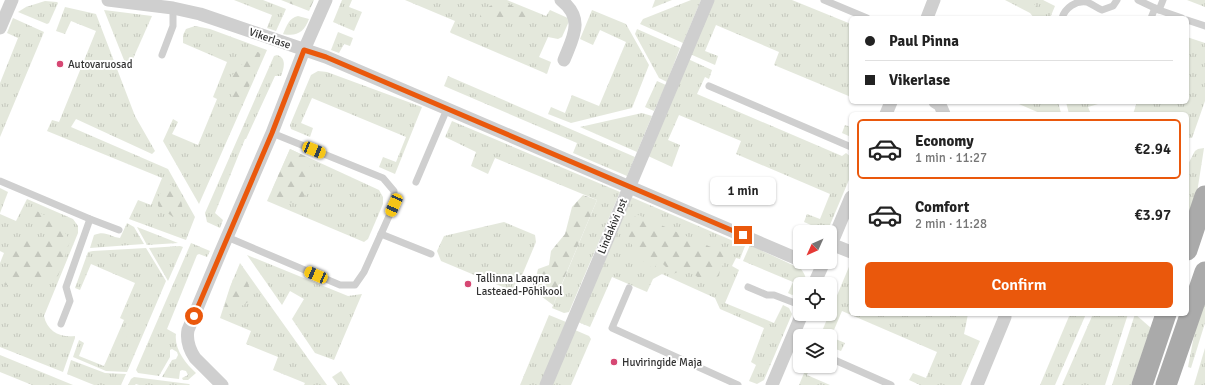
<!DOCTYPE html>
<meta charset="utf-8">
<style>
body{margin:0;font-family:Signika,sans-serif;background:#f6f6f6;color:#222;height:100vh;display:flex;flex-direction:column;font-size:15px;white-space:nowrap}
*{box-sizing:border-box;margin:0}
p{font-size:13px;color:#767676}
.icon{flex:none;width:22px;height:22px;fill:none;stroke:currentColor;stroke-width:2;stroke-linecap:round;stroke-linejoin:round}
.map{position:relative;flex:1;overflow:hidden}
.panel{position:absolute;left:849px;top:112px;width:340px;height:204px;display:flex;flex-direction:column;background:#fff;border-radius:6px;box-shadow:0 1px 3px #0004}
.panel>*{flex:none}
.hud{position:absolute;left:849px;top:16px;width:340px;height:88px;border-radius:6px;box-shadow:0 1px 3px #0004;display:grid;align-content:center;height:88px;padding:0 16px;background:#fff}
.needle{width:26px;rotate:225deg}
.fabs{position:absolute;left:793px;top:225px;display:grid;gap:8px}
.fabs a{display:grid;place-items:center;width:44px;height:44px;border-radius:6px;background:#fff;box-shadow:0 1px 3px #0004;font-size:20px}
.end{position:absolute;width:18px;height:18px;margin:-9px;border:5px solid #ea580c;background:#fff;box-shadow:0 0 0 2px #fff}
.from{border-radius:50%}
.bubble{position:absolute;height:28px;border-radius:6px;background:#fff;box-shadow:0 1px 3px #0004;font-size:13px;font-weight:600;line-height:28px;text-align:center}
.car{position:absolute;width:12px;height:24px;margin:-12px -6px;border-radius:5px;box-shadow:0 0 3px 1px #0007;background:linear-gradient(#f5c518 24%,#345 0 40%,#f5c518 0 76%,#345 0 86%,#f5c518 0)}
.hud b{display:flex;align-items:center;gap:14px;height:38px;font-size:15px}
.hud b+b{border-top:1px solid #e0e0e0}
.hud i{width:10px;height:10px;background:#222}
ul{padding:7px 0 0;list-style:none}
li{display:flex;align-items:center;gap:12px;height:60px;margin:0 8px 6px;padding:0 8px;border:2px solid transparent;border-radius:6px}
li div{flex:1}
li b{display:block;font-size:15px}
li em{font-style:normal;font-weight:600}
li.current{border-color:#ea580c}
li>.icon{width:36px;height:36px;stroke-width:1.5}
.button{display:flex;gap:8px;margin-top:auto;padding:8px 16px}
.button a{flex:1;height:46px;border-radius:6px;background:#ea580c;color:#fff;font-size:16px;font-weight:600;line-height:46px;text-align:center}
.map>svg:first-child{display:block}
</style>
<div class="map">
<svg width="1205" height="385" viewBox="0 0 1205 385">
<defs>
<pattern id="grass-tufts" width="24" height="20" patternUnits="userSpaceOnUse"><rect width="24" height="20" fill="#e4e8dc"/><path d="M3 7l-1-3M5 7V3M7 7l1-3M15 17l-1-3M17 17v-4M19 17l1-3" fill="none" stroke="#c4c7bd"/></pattern>
<pattern id="forest-firs" width="22" height="20" patternUnits="userSpaceOnUse"><rect width="22" height="20" fill="#e4e8dc"/><path d="M5 1l3.5 6h-7zM16 11l3.5 6h-7z" fill="#c4c7bd"/></pattern>
</defs>
<rect width="100%" height="100%" fill="#fff"/>
<!-- grass -->
<g fill="url(#grass-tufts)">
<path d="M234 0H263L286 9 276 31 267 28 272 15Z"/>
<path d="M342 0H352L349 7 362 12 354 31 333 22Z"/>
<path d="M405 0H507L546 16 550 10 570 19 562 37 558 39 548 37 539 57 551 62 547 74 451 33 450 32 455 21Z"/>
<path d="M691 0H701L683 43 640 24 643 19Z"/>
<path d="M713 0H792L851 24V97L774 65 779 52 716 25 705 51 718 56 715 65 690 54Z"/>
<path d="M1005 0H1043L1055 6 1050 18H1034L1030 13Z"/>
<path d="M1187 0H1205V7Z"/>
<path d="M45 1 57 2 58 3 49 23 47 24 18 12 26 7Z"/>
<path d="M65 7 96 14 135 116 155 151 152 154 76 119 71 127 168 169 195 217 186 240 129 219 138 200 151 205 162 178 47 131 52 120 59 122 96 31 71 21 65 34 56 31Z"/>
<path d="M104 10 152 16 128 70Z"/>
<path d="M592 10 626 24 649 65 632 108 571 123 548 114 551 107 565 113 572 95 599 106 626 42 600 30 593 45 580 39Z"/>
<path d="M298 16 309 19C304 32 297 37 283 34 287 25 289 18 298 16Z"/>
<path d="M13 18 44 32 0 137V83L18 38 7 33Z"/>
<path d="M195 26 210 29 267 50 199 204 163 141 173 119 178 122 172 134 198 145 217 99 213 97 227 62 183 43V35L186 29Z"/>
<path d="M637 29 680 48 667 82 659 78 635 34Z"/>
<path d="M338 32 353 38 350 46 344 44 339 53 331 50Z"/>
<path d="M1187 37 1205 43V101L1192 138H1187V114H1133L1137 102H1187Z"/>
<path d="M277 55C287 58 284 68 281 76H275L246 139H245L215 213 223 220 220 228 207 222 205 213 274 56Z"/>
<path d="M688 59 712 70 709 79 705 77 697 94 842 156 846 153 851 157V175L827 232 804 222 807 214 820 219 830 194 736 154 741 141 679 115 668 140 680 145 672 167 648 156Z"/>
<path d="M318 71 327 72 422 107 395 174 379 167 383 157 396 162 406 137 312 98 301 123 313 128 310 137 291 129 290 125 311 75Z"/>
<path d="M448 76 635 157 627 176 573 153 577 143 444 86Z"/>
<path d="M657 81 666 85 654 111 645 107Z"/>
<path d="M1014 102H1058L1061 113 1042 114Z"/>
<path d="M1066 102H1094L1098 104 1088 107 1091 114H1069Z"/>
<path d="M642 113 652 116 637 152 580 127Z"/>
<path d="M452 121 620 192 569 312 564 313 552 308 597 200 495 158 488 174 471 166 476 152 445 137Z"/>
<path d="M845 125 851 127V137L842 133Z"/>
<path d="M1204 148 1197 193 1187 223V166L1195 151 1198 149Z"/>
<path d="M290 149 379 190 383 197V204L368 239 364 242 267 201Z"/>
<path d="M0 188 8 192 0 213Z"/>
<path d="M631 197 745 246 740 259 736 258 732 266 739 270 725 303 774 323 783 305 789 308 792 314 764 380 757 384 749 381 756 365 751 362 764 328 720 309 715 298 662 274 653 279 647 292 612 277 590 327 578 322Z"/>
<path d="M27 199 73 219 78 226V233L44 316C47 331 60 338 75 336V338L63 372 0 347V263L4 253 0 251V214L16 221Z"/>
<path d="M504 222 535 235 536 242 515 292 441 261 437 251 444 236Z"/>
<path d="M127 223 134 227 144 244 90 248 94 235C106 230 110 237 120 238Z"/>
<path d="M137 227 178 243 147 245Z"/>
<path d="M191 243 210 251 207 257 199 254 197 255 167 329 176 334C174 349 185 363 196 373L188 380H183L182 378 188 375 186 371 182 370 180 371 179 379 162 377 172 360 176 359 178 355 177 352 172 349 170 350V357L159 376 138 373 136 370Z"/>
<path d="M750 245 801 269C804 273 807 278 806 284H800V292L792 295 788 293 793 282 743 261Z"/>
<path d="M180 246 183 247 168 281 149 248Z"/>
<path d="M146 248 166 281 127 372 106 371 73 357 79 340 84 343 79 356 104 366 124 320 120 318 135 283 91 264 80 290 75 288 88 252 93 251Z"/>
<path d="M247 255 348 296 362 294 334 360 315 353 292 319 304 299 290 291 282 305Z"/>
<path d="M851 262V314H968L964 334 980 341 961 385H920L909 380 913 373 926 378 937 352 842 311 831 337 845 343 841 351 830 347V336H820Z"/>
<path d="M240 263 327 385H304L305 383 273 370 278 357 246 344 251 331 220 318 230 287Z"/>
<path d="M1205 299V323L1191 368 1188 367 1196 325Z"/>
<path d="M1070 314H1086L1055 385H1040Z"/>
<path d="M1093 314H1128L1105 385H1062Z"/>
<path d="M1135 314 1151 328 1131 385H1112Z"/>
<path d="M549 315 566 322 540 385H520Z"/>
<path d="M575 330 589 336 591 339 571 385H552Z"/>
<path d="M1205 348V385H1194Z"/>
<path d="M0 355 73 385H32L0 372Z"/>
<path d="M71 360 105 373 126 374 121 385H94L67 374Z"/>
<path d="M807 366H811L807 375 830 385H799Z"/>
<path d="M341 371 350 385H338L332 377Z"/>
<path d="M134 377 189 384 190 385H139L136 384 135 385H128L131 379Z"/>
</g>
<!-- forest -->
<g fill="url(#forest-firs)">
<path d="M281 0H314L309 11Z"/>
<path d="M501 0 528 14 530 21H486L480 17 481 11Z"/>
<path d="M655 0H672L652 8Z"/>
<path d="M1030 1 1045 13 1047 18H1036L1024 4 1025 2Z"/>
<path d="M254 51 261 53 255 72 244 99 234 102 228 80Z"/>
<path d="M290 149 309 158 312 189 298 202 281 203 272 190Z"/>
<path d="M167 183C175 185 181 197 182 205 183 209 180 214 179 218L173 217 158 206V197Z"/>
<path d="M583 195 597 200 553 305 533 290 538 269 549 265 551 251 565 234 572 207Z"/>
<path d="M35 210C49 217 63 226 70 241L58 276 39 282 26 271 15 286 5 285 12 253 17 239 36 242 46 236 47 229 26 217Z"/>
<path d="M636 214 729 255 720 270 719 276 703 282 687 268 673 274 660 261 653 269 637 256 627 233Z"/>
<path d="M245 275 250 289 248 302 227 315 223 312 224 308 233 279Z"/>
</g>
<!-- garden -->
<path fill="#e4e8dc" d="M126 310 133 320 126 338 121 341 118 340 120 336H121L128 320 123 317Z"/>
<g fill="none" stroke-linecap="round" stroke-linejoin="round">
<!-- lane -->
<g stroke="#cfcfcf" stroke-width="7">
<path d="M824 0 867 18"/>
<path d="M1138 0 1159 10 1182 18"/>
<path d="M1159 10 1163 0"/>
<path d="M1062 18C1065 8 1076 0 1087 2 1092 4 1097 8 1102 10L1113 6 1117 0"/>
<path d="M1151 18 1155 8"/>
<path d="M1187 20 1205 26"/>
<path d="M162 55 173 26V8"/>
<path d="M709 86 851 147"/>
<path d="M0 181 90 219 119 230"/>
<path d="M416 182 447 109"/>
<path d="M381 234 431 254"/>
<path d="M227 237 340 285H355L364 272 394 205V191L383 178 272 133"/>
<path d="M748 287 767 295H774L800 305"/>
<path d="M629 288 612 328 738 385"/>
<path d="M61 324 70 301 66 287 90 219"/>
<path d="M790 341 800 345"/>
<path d="M830 358 891 385"/>
</g>
<!-- street -->
<g stroke="#cfcfcf" stroke-width="13">
<path d="M108 0 173 8 200 14 326 57 800 260"/>
<path d="M561 0C585 19 573 37 564 60"/>
<path d="M927 18 934 0"/>
<path d="M0 28 12 0"/>
<path d="M935 102 940 105 944 114"/>
<path d="M886 114 891 102"/>
<path d="M831 244 851 252"/>
<path d="M830 247 851 197"/>
<path d="M814 284 824 262"/>
<path d="M222 385 195 358C189 349 186 341 188 330L221 251 272 133 304 50 326 0"/>
<path d="M546 385 708 0"/>
<path d="M772 385 802 314"/>
<path d="M977 385 1005 317"/>
</g>
<!-- primary -->
<g stroke="#aaa" stroke-width="21">
<path d="M1187 250 1205 196"/>
<path d="M1142 385 1166 314"/>
<path d="M1166 385 1205 272"/>
</g>
</g>
<g fill="none" stroke-linecap="round" stroke-linejoin="round">
<!-- route -->
<path stroke="#ea580c" stroke-width="5" d="M194 316 272 133 304 50 326 57 743 235"/>
</g>
<!-- markers -->
<g fill="#d64773" stroke="#fff" stroke-width="1.5">
<circle cx="60" cy="64" r="4"/>
<circle cx="468" cy="284" r="4"/>
<circle cx="614" cy="362" r="4"/>
</g>
<g text-anchor="middle" stroke-width="4" stroke-linejoin="round" paint-order="stroke">
<!-- street labels -->
<g font-size="11" fill="#323232" stroke="#fff">
<text transform="translate(270 38) rotate(19)" y="4">Vikerlase</text>
<text transform="translate(612 226) rotate(-67)" y="4">Lindakivi pst</text>
</g>
<!-- poi labels -->
<g font-size="11" fill="#323232" stroke="#fff" text-anchor="start">
<text x="68" y="68">Autovaruosad</text>
<text x="476" y="282">Tallinna Laagna<tspan x="476" dy="13">Lasteaed-Põhikool</tspan></text>
<text x="622" y="366">Huviringide Maja</text>
</g>
</g>
</svg>
<div class="fabs">
<a><svg class="needle" viewBox="-14 -14 28 28"><path d="M0-13l5 13h-10z" fill="#e53935"/><path d="M0 13l5-13h-10z" fill="#767676"/></svg></a>
<a><svg class="icon" aria-label="locate" viewBox="0 0 24 24"><circle cx="12" cy="12" r="6"/><path d="M12 2v4M12 18v4M2 12h4M18 12h4"/></svg></a>
<a><svg class="icon" aria-label="layers" viewBox="0 0 24 24"><path d="M12 4l9 5-9 5-9-5zM3 14l9 5 9-5"/></svg></a>
</div>
<i class="end from" style="left:194px;top:316px"></i>
<i class="end" style="left:743px;top:235px"></i>
<div class="bubble" style="left:710px;top:177px;width:66px">1 min</div>
<i class="car" style="left:314px;top:150px;rotate:112deg"></i>
<i class="car" style="left:394px;top:205px;rotate:204deg"></i>
<i class="car" style="left:316px;top:275px;rotate:293deg"></i>
<div class="hud">
<b><i class="from"></i>Paul Pinna</b>
<b><i></i>Vikerlase</b>
</div>
<section class="panel">
<ul>
<li class="current"><svg class="icon" aria-label="car" viewBox="0 0 24 24"><path d="M5 17H2v-5l4-1 3-4h7l3 4 3 1v5h-3M9 17h6M6 11h13"/><circle cx="7" cy="17" r="2"/><circle cx="17" cy="17" r="2"/></svg><div><b>Economy</b><p>1 min · 11:27</p></div><em>€2.94</em></li>
<li><svg class="icon" aria-label="car" viewBox="0 0 24 24"><path d="M5 17H2v-5l4-1 3-4h7l3 4 3 1v5h-3M9 17h6M6 11h13"/><circle cx="7" cy="17" r="2"/><circle cx="17" cy="17" r="2"/></svg><div><b>Comfort</b><p>2 min · 11:28</p></div><em>€3.97</em></li>
</ul>
<div class="button"><a>Confirm</a></div>
</section>
</div>
